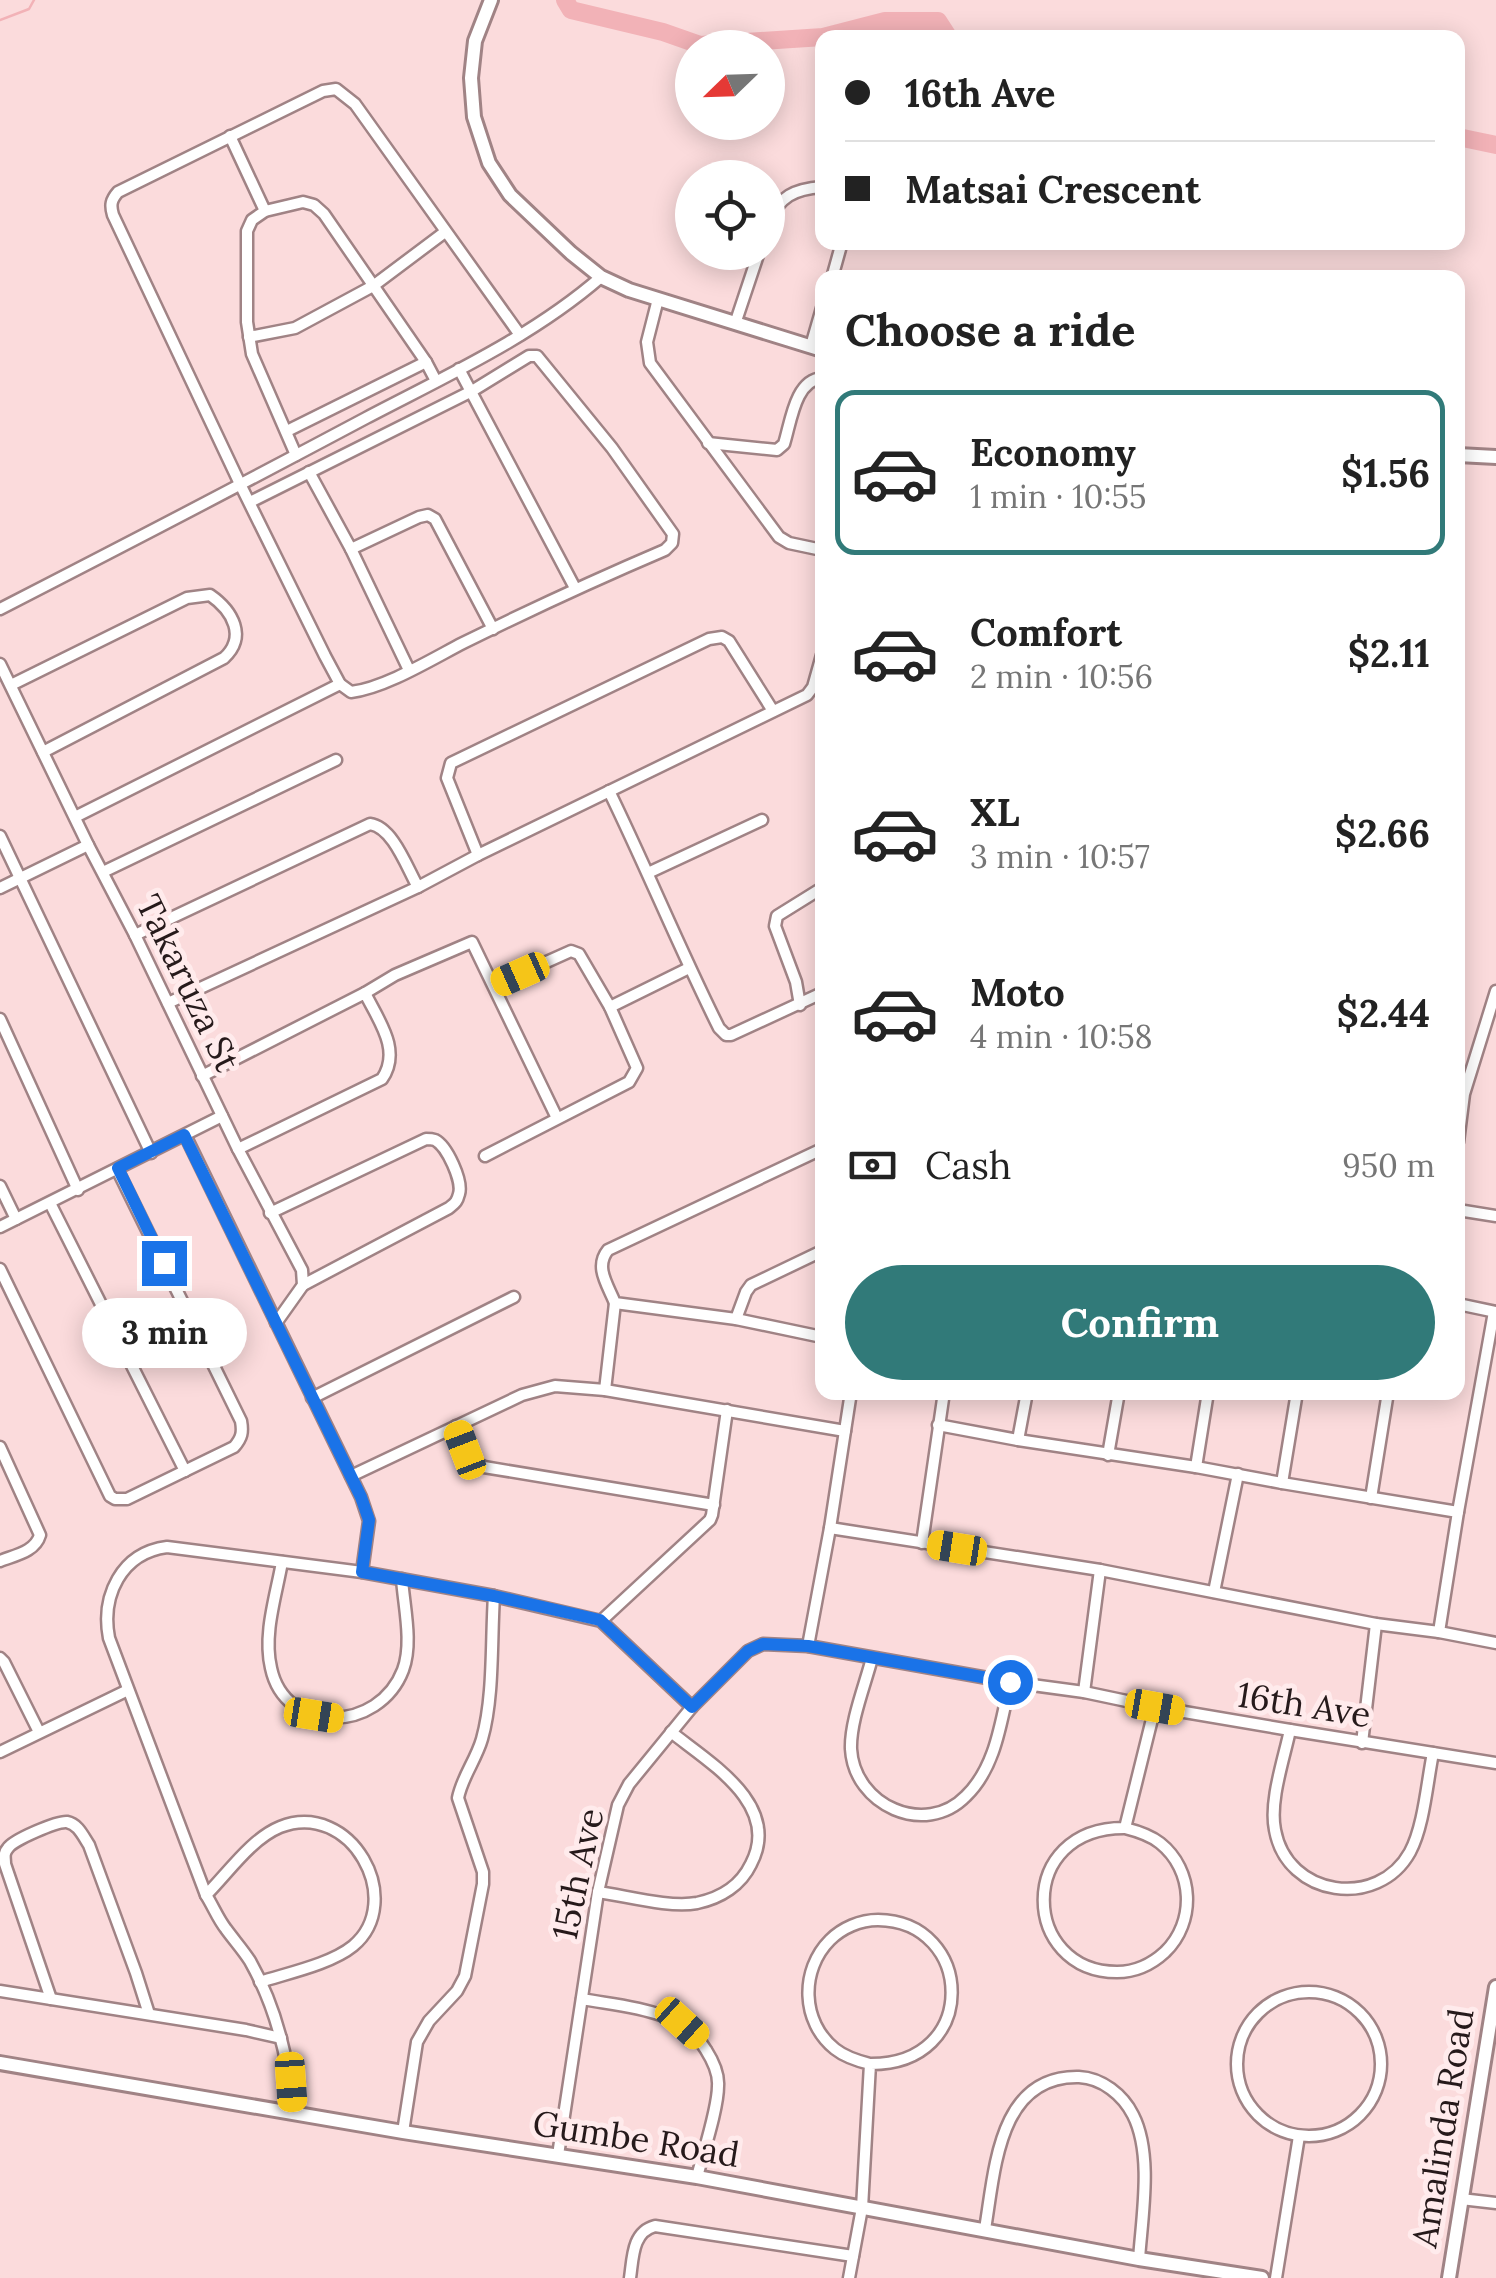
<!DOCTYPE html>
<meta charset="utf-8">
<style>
body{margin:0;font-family:Lora,serif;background:#f6f6f6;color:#222;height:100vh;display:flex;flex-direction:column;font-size:38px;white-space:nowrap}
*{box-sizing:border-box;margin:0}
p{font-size:32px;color:#767676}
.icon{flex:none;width:55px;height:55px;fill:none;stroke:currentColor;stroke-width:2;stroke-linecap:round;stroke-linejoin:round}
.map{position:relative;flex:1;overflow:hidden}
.details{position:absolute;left:815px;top:270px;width:650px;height:1130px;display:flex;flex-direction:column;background:#fff;border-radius:20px;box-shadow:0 5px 25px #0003}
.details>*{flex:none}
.hud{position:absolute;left:815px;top:30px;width:650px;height:220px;border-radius:20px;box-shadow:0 5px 25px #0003;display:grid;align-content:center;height:220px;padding:0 30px;background:#fff}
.needle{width:65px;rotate:247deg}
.fabs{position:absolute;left:675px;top:30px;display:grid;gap:20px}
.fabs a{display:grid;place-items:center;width:110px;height:110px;border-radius:50%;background:#fff;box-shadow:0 5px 25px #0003;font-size:50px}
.end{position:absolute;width:45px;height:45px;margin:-22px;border:12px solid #1a73e8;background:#fff;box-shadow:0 0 0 5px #fff}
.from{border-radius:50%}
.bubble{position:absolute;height:70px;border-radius:35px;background:#fff;box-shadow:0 5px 25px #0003;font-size:32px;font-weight:700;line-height:70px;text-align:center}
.car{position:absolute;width:30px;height:60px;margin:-30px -15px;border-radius:12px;box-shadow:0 0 8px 2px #0007;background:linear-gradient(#f5c518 24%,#345 0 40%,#f5c518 0 76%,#345 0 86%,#f5c518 0)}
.hud b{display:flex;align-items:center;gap:35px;height:95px;font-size:38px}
.hud b+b{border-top:2px solid #e0e0e0}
.hud i{width:25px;height:25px;background:#222}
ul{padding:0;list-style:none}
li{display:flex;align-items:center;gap:30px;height:165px;margin:0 20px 15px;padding:0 10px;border:5px solid transparent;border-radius:20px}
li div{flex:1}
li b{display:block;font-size:38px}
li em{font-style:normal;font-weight:700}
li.on{border-color:#317a79}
li>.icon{width:90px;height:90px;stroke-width:1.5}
h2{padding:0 30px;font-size:45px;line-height:120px}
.pay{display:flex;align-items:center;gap:25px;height:110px;padding:0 30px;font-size:38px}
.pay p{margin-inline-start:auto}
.cta{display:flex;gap:20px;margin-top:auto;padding:20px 30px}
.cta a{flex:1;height:115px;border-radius:60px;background:#317a79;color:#fff;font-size:40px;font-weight:700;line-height:115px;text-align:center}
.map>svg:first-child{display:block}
</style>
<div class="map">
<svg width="1496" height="2278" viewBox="0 0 1496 2278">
<rect width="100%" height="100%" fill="#fbdbdc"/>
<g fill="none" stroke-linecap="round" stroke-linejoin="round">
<!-- stream -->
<path stroke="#f2b2b7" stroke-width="2.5" d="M0 20 29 9 34 0"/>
<!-- river -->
<g stroke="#f2b2b7" stroke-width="18">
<path d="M565 0 571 10 663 32 700 45 823 37 885 21H938L949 38"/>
<path d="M1458 137 1496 145"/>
</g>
<defs>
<g id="minor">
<path d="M230 136 265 211"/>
<path d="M768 223C779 196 795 189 822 187"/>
<path d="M832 278 842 242"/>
<path d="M658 299 647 342 650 363 779 537 789 543 822 550"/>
<path d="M736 321 759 252"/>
<path d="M249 337 295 328 373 286 445 232"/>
<path d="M811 346 822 308"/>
<path d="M459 369 575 588"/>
<path d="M287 431 426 362"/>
<path d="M708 443 777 450 784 444C791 422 795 380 822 378"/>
<path d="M296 455 252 354 247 322V231L252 220 265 211 303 202 314 205 324 214 426 362 436 381"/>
<path d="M309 472 351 549 409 670"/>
<path d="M250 502 472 391 529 356H537L612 448 673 534 672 543 665 550C597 579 530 610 463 643 432 659 385 688 351 692L340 684 325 656 241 486 113 215C110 205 111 200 118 192L323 91 336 89 355 104 520 335"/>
<path d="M351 549 419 517 428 515 435 519 493 629"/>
<path d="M0 609C123 546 244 483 366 418 446 376 532 337 601 277"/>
<path d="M0 664 88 845 135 935 238 1149 302 1270 303 1285 276 1323"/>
<path d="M11 685 187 598 210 595C233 611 247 637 224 658L43 752"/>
<path d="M609 791C647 869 680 950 719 1028L726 1035H731L822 993"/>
<path d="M75 817 340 684"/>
<path d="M0 836 151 1153"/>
<path d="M478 855 447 778 451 763 709 639 722 637 729 641 773 711"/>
<path d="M103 872 336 760"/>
<path d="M648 873 762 820"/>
<path d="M0 888 88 845"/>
<path d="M135 935 370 824C393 827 407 868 418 887"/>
<path d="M365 993 395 975 472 942 557 1118"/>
<path d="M168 1003 418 887 478 855 807 695 813 687 822 655"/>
<path d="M800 1005 796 982 775 926 777 916 822 888"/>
<path d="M610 1007 689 968"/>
<path d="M0 1019 78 1190"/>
<path d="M202 1076 365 993C378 1020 402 1050 382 1079L238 1149"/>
<path d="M185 1135 361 1497 369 1521 362 1572"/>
<path d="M1458 1142 1464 1094 1496 991"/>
<path d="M822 1149 608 1250C594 1267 608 1285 615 1303L736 1319 822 1337"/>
<path d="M485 1156 629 1082 637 1068 610 1007 579 954 571 951 495 985"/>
<path d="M0 1186 16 1219"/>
<path d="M50 1203 185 1471"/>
<path d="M1458 1210 1496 1216"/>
<path d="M270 1213 426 1139C429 1139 432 1139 435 1140 447 1146 463 1181 459 1194 457 1202 455 1203 449 1208L303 1285"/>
<path d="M0 1227 222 1116"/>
<path d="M0 1269 110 1496 115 1499H127L234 1447C242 1438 243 1432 241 1421L117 1169"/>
<path d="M1458 1304 1496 1312"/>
<path d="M736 1319 746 1292 751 1285 822 1251"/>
<path d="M605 1390 615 1303"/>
<path d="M312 1398 514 1297"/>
<path d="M938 1425 1018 1440 1196 1467 1282 1483 1458 1512 1439 1632"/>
<path d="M456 1426 469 1458 484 1467 714 1505"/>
<path d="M1018 1440 1027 1392"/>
<path d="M0 1447 40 1535C35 1552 15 1555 0 1561"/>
<path d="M1108 1455 1119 1392"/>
<path d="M1196 1467 1208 1392"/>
<path d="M351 1476 522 1395 555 1386 605 1390 845 1431"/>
<path d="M1282 1483 1297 1392"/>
<path d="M1371 1498 1388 1392"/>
<path d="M1458 1512 1494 1312"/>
<path d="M830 1528 1100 1570 1376 1624 1439 1632 1496 1643"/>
<path d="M922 1543 944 1392"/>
<path d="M282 1562C276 1596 263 1634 271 1668 285 1735 379 1733 403 1670 413 1643 404 1607 402 1579"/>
<path d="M1214 1592 1238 1474"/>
<path d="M601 1621 710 1520 712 1515 727 1410"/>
<path d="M808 1646 830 1528 851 1392"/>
<path d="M0 1658 4 1662 39 1732"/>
<path d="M872 1658C865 1685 850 1722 851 1749 854 1805 925 1838 966 1796 996 1767 1001 1721 1010 1682"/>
<path d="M1084 1692 1100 1570"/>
<path d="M1290 1730C1284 1759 1269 1801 1275 1830 1287 1897 1378 1910 1410 1852 1424 1826 1427 1782 1433 1753"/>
<path d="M1362 1743 1376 1624"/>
<path d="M0 1752 128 1690"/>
<path d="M1125 1828C1137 1831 1150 1835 1160 1843 1194 1870 1196 1922 1165 1952 1152 1964 1135 1972 1117 1972 1021 1972 1015 1827 1125 1828L1155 1707"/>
<path d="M598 1892C627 1896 669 1908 697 1903 721 1898 741 1885 751 1864 782 1805 710 1763 671 1732"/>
<path d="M206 1895C228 1873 251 1839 280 1827 351 1799 407 1901 353 1946 331 1964 288 1973 260 1982"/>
<path d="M0 1991 246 2030 281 2038"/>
<circle cx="1309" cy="2064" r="72"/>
<path d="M51 1999 5 1864C5 1857 3 1854 8 1848 13 1840 57 1821 67 1822 78 1824 83 1836 89 1845L136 1973 149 2014"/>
<path d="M582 1999C625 2007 681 2008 706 2050 713 2061 719 2073 718 2086 718 2109 703 2153 697 2177"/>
<path d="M293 2113C289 2061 276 2007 250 1961 243 1950 234 1940 226 1929 218 1919 213 1906 206 1895L109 1638C101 1596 121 1553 167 1547L362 1572 494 1596 601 1621 692 1707"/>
<path d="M403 2132 417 2042 429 2021 457 1991 465 1976 483 1884V1872L458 1798C462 1777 476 1760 482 1739 494 1697 491 1640 494 1596"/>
<path d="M558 2155 598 1892 618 1805 629 1784 692 1707 748 1651 763 1644 808 1646 1010 1682 1084 1692 1155 1707 1290 1730 1496 1763"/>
<path d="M1461 2199 1496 2203"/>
<path d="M985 2229C995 2170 998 2075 1079 2077 1102 2078 1123 2095 1133 2115 1153 2154 1142 2216 1139 2259"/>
<path d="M630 2278C633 2258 632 2232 655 2226L853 2256"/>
<path d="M849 2278 862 2208 870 2064C981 2065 974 1921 878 1920 860 1920 842 1928 830 1940 800 1970 801 2022 835 2049 845 2057 858 2061 870 2064"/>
<path d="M1276 2278 1299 2136"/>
</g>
<g id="tertiary">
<path d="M491 0 475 41 471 78 474 117 489 163 510 195 571 253 601 277 629 290 822 350"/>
<path d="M1458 455 1496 457"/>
<path d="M0 2063 403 2132 697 2177 1139 2259 1262 2278"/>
<path d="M1449 2278 1496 1987"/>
</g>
</defs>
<!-- minor casing -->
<use href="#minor" stroke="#a08385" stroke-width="15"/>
<!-- tertiary casing -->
<use href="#tertiary" stroke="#a08385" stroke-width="18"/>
<!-- minor -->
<use href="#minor" stroke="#fff" stroke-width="10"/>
<!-- tertiary -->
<use href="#tertiary" stroke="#fff" stroke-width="12"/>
</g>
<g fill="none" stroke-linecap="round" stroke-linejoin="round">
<!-- route -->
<path stroke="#1a73e8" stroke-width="12" d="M164 1263 118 1168 184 1135 361 1497 369 1520 362 1572 494 1596 600 1620 692 1707 748 1651 763 1644 808 1646 1010 1682"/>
</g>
<g text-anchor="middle" stroke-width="10" stroke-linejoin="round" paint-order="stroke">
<!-- street labels -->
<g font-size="35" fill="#261a1b" stroke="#ffebec">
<text transform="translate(188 983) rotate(64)" y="12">Takaruza St</text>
<text transform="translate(1304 1705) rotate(9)" y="12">16th Ave</text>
<text transform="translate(578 1874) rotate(-78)" y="12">15th Ave</text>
<text transform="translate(1443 2128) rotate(-81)" y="12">Amalinda Road</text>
<text transform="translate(636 2139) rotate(9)" y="12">Gumbe Road</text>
</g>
</g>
</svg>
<div class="fabs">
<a><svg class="needle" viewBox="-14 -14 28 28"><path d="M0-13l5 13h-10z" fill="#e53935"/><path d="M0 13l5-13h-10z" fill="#767676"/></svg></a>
<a><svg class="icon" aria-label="locate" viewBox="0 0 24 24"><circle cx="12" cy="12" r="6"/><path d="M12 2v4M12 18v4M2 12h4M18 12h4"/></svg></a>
</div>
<i class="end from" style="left:1010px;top:1682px"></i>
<i class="end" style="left:164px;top:1263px"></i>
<div class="bubble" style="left:82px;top:1298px;width:165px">3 min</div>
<i class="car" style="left:520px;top:974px;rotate:246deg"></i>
<i class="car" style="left:465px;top:1450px;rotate:339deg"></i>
<i class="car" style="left:957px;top:1548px;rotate:279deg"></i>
<i class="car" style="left:1155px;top:1707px;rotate:100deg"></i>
<i class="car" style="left:314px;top:1715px;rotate:99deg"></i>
<i class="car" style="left:682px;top:2023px;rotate:132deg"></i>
<i class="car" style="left:291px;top:2082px;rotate:176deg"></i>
<div class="hud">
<b><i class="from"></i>16th Ave</b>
<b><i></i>Matsai Crescent</b>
</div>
<section class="details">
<h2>Choose a ride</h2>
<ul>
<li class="on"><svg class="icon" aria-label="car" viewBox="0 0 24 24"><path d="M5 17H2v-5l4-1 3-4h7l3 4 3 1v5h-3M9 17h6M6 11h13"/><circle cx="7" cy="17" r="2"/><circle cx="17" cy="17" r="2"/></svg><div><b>Economy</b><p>1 min · 10:55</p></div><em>$1.56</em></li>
<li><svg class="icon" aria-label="car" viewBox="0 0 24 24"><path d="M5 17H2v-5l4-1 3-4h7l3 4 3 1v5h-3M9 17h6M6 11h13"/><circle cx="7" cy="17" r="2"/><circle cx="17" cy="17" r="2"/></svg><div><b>Comfort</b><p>2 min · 10:56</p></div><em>$2.11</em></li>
<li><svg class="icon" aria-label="car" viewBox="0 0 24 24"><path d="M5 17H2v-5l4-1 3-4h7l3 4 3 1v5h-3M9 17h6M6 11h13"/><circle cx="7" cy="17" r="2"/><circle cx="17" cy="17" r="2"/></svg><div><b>XL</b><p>3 min · 10:57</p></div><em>$2.66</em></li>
<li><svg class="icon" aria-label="car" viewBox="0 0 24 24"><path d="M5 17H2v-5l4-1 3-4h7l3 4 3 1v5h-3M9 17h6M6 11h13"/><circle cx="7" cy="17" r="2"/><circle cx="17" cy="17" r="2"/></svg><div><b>Moto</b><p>4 min · 10:58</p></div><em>$2.44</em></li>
</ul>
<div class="pay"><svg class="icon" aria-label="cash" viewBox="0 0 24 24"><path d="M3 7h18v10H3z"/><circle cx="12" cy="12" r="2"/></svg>Cash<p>950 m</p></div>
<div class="cta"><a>Confirm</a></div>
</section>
</div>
